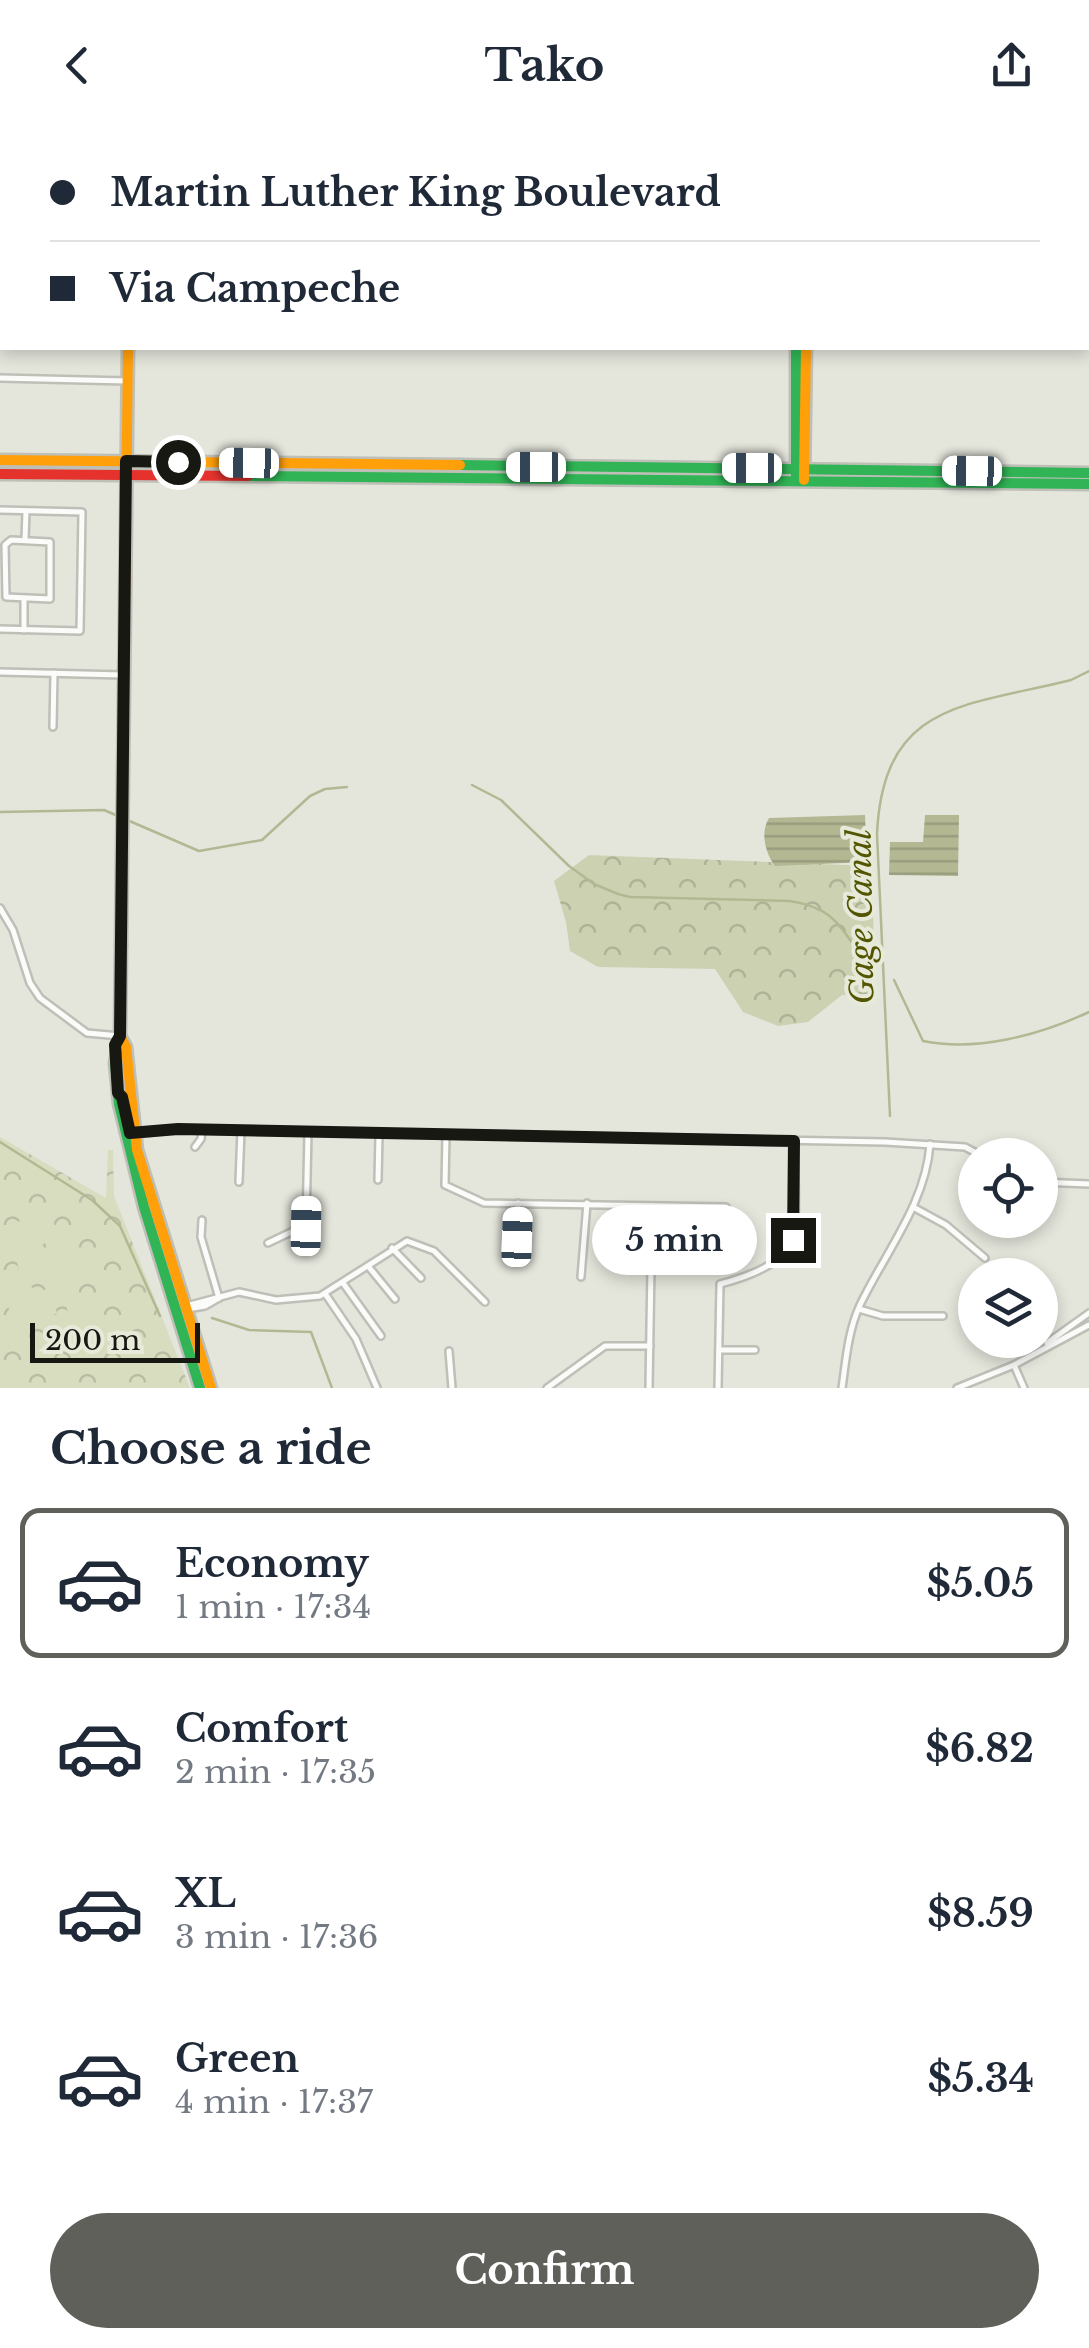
<!DOCTYPE html>
<meta charset="utf-8">
<style>
body{margin:0;font-family:"Libre Baskerville",serif;background:#f6f6f7;color:#1f2937;height:100vh;display:flex;flex-direction:column;font-size:38px;white-space:nowrap}
*{box-sizing:border-box;margin:0}
p{font-size:32px;color:#747a83}
.icon{flex:none;width:55px;height:55px;fill:none;stroke:currentColor;stroke-width:2;stroke-linecap:round;stroke-linejoin:round}
.map{position:relative;height:1258px;overflow:hidden}
.side{display:flex;flex-direction:column;background:#fff;flex:1}
.side>*{flex:none}
.top-card{position:absolute;left:0px;top:0px;width:1090px;height:220px;box-shadow:0 5px 15px #0003;display:grid;align-content:center;height:220px;padding:0 50px;background:#fff}
.fabs{position:absolute;left:958px;top:1008px;display:grid;gap:20px}
.fabs a{display:grid;place-items:center;width:100px;height:100px;border-radius:50%;background:#fff;box-shadow:0 5px 15px #0003;font-size:50px}
.scale{position:absolute;left:30px;bottom:25px;width:170px;box-sizing:border-box;padding-left:10px;border:5px solid #171812;border-top:0;font-size:28px;line-height:35px;white-space:nowrap;color:#171812;-webkit-text-stroke:8px #e7e9d9;paint-order:stroke}
.end{position:absolute;width:45px;height:45px;margin:-22px;border:12px solid #171812;background:#fff;box-shadow:0 0 0 5px #fff}
.from{border-radius:50%}
.bubble{position:absolute;height:70px;border-radius:35px;background:#fff;box-shadow:0 5px 15px #0003;font-size:32px;font-weight:700;line-height:70px;text-align:center}
.car{position:absolute;width:30px;height:60px;margin:-30px -15px;border-radius:12px;box-shadow:0 0 8px 2px #0007;background:linear-gradient(#fff 24%,#345 0 40%,#fff 0 76%,#345 0 86%,#fff 0)}
.top-card b{display:flex;align-items:center;gap:35px;height:95px;font-size:38px}
.top-card b+b{border-top:2px solid #e0e1e3}
.top-card i{width:25px;height:25px;background:#1f2937}
ul{padding:0;list-style:none}
li{display:flex;align-items:center;gap:30px;height:150px;margin:0 20px 15px;padding:0 30px;border:5px solid transparent;border-radius:20px}
li div{flex:1}
li b{display:block;font-size:38px}
li em{font-style:normal;font-weight:700}
li.selected{border-color:#5f6059}
li>.icon{width:90px;height:90px;stroke-width:1.5}
h2{padding:0 50px;font-size:45px;line-height:120px}
.button{display:flex;gap:20px;margin-top:auto;padding:20px 50px}
.button a{flex:1;height:115px;border-radius:60px;background:#5f6059;color:#fff;font-size:40px;font-weight:700;line-height:115px;text-align:center}
header{display:flex;justify-content:space-between;align-items:center;height:130px;padding:0 50px;background:#fff;font-size:45px;font-weight:700}
.map>svg:first-child{display:block}
</style>
<header><svg class="icon" aria-label="back" viewBox="0 0 24 24"><path d="M15 5l-7 7 7 7"/></svg>Tako<svg class="icon" aria-label="share" viewBox="0 0 24 24"><path d="M12 15V3M7 8l5-5 5 5M5 13v7h14v-7"/></svg></header>
<div class="map">
<svg width="1089" height="1258" viewBox="0 0 1089 1258">
<defs>
<pattern id="forest-crowns" width="20" height="18" patternUnits="userSpaceOnUse" patternTransform="scale(2.5)"><rect width="20" height="18" fill="#ccd1b1"/><path d="M2 6a3 3 0 1 1 6 0M12 15a3 3 0 1 1 6 0" fill="none" stroke="#aeb397"/></pattern>
<pattern id="park-crowns" width="20" height="18" patternUnits="userSpaceOnUse" patternTransform="scale(2.5)"><rect width="20" height="18" fill="#d9ddc0"/><path d="M2 6a3 3 0 1 1 6 0M12 15a3 3 0 1 1 6 0" fill="none" stroke="#babda4"/></pattern>
<pattern id="water-rules" width="6" height="5" patternUnits="userSpaceOnUse" patternTransform="scale(2.5)"><rect width="6" height="5" fill="#b3b893"/><path d="M0 2.5h6" fill="none" stroke="#999d7e"/></pattern>
</defs>
<rect width="100%" height="100%" fill="#e4e6dc"/>
<!-- forest -->
<path fill="url(#forest-crowns)" d="M589 725 872 736 875 867 842 865 808 892 778 896 743 882 715 839 598 837 570 821 566 792 554 751Z"/>
<!-- park -->
<path fill="url(#park-crowns)" d="M0 1007 106 1068 108 1020H113L114 1066 190 1258H0Z"/>
<!-- pitch -->
<g fill="#d9ddc0">
<path d="M34 1085 40 1093 53 1089 56 1101 43 1105 57 1103 61 1114 48 1118 46 1113 26 1120 37 1147 25 1154 22 1152 8 1096Z"/>
<path d="M63 1116 74 1142 47 1153 36 1127Z"/>
<path d="M30 1155 35 1161 50 1159 57 1183 46 1189 41 1184 14 1192 4 1166 5 1162Z"/>
<path d="M76 1155 85 1185 70 1189 61 1159Z"/>
</g>
<!-- water -->
<g fill="url(#water-rules)">
<path d="M865 685 867 732 775 736C765 723 760 702 769 688Z"/>
<path d="M925 685H959L958 746 889 745 890 712H923Z"/>
</g>
<g fill="none" stroke-linecap="round" stroke-linejoin="round">
<!-- stream -->
<g stroke="#b3b893" stroke-width="2.5">
<path d="M472 655 501 670 569 736 594 754 618 764 630 767 790 771C835 778 839 796 865 831"/>
<path d="M0 682 104 680 199 721 262 710 310 666 325 659 347 657"/>
<path d="M894 850 923 911C977 922 1040 905 1089 882"/>
<path d="M890 986 877 704C883 570 969 576 1071 550L1089 541"/>
<path d="M0 1012 92 1070 120 1096 160 1186"/>
<path d="M212 1188 249 1200 311 1202 332 1258"/>
</g>
<defs>
<g id="street">
<path d="M0 77H2"/>
<path d="M0 162H2"/>
<path d="M0 248 127 251"/>
<path d="M0 380 82 382 80 501 0 499"/>
<path d="M11 410 50 412V469L6 467 5 415Z"/>
<path d="M25 410 26 381"/>
<path d="M24 500V469"/>
<path d="M0 542 123 545"/>
<path d="M53 597 54 543"/>
<path d="M0 778 13 800 30 853 40 868 87 903 120 906"/>
<path d="M136 1004 178 999 885 1012 965 1017 980 1025"/>
<path d="M446 1005 445 1055 484 1073 726 1077"/>
<path d="M195 1017 201 1009 202 1000"/>
<path d="M378 1050 379 1004"/>
<path d="M239 1052 241 1000"/>
<path d="M1040 1052 1089 1054"/>
<path d="M913 1077 946 1095 985 1128"/>
<path d="M202 1090 201 1107 219 1168"/>
<path d="M517 1107 518 1073"/>
<path d="M268 1113 306 1095 308 1002"/>
<path d="M392 1118 421 1148"/>
<path d="M368 1136 395 1169"/>
<path d="M581 1147 587 1073"/>
<path d="M343 1153 381 1206"/>
<path d="M326 1165 356 1209 377 1258"/>
<path d="M187 1179 190 1175 239 1162 276 1170 320 1166 407 1111 434 1121 485 1172"/>
<path d="M187 1179 205 1176 219 1168"/>
<path d="M859 1179 883 1186H943"/>
<path d="M1047 1213 1089 1183"/>
<path d="M719 1220H755"/>
<path d="M449 1221 452 1258"/>
<path d="M1014 1235 1024 1258"/>
<path d="M547 1258 605 1216H650"/>
<path d="M649 1258 652 1076"/>
<path d="M718 1258 720 1154C743 1148 785 1135 793 1108 798 1092 794 1032 794 1011"/>
<path d="M842 1258C846 1230 848 1201 860 1175 885 1123 926 1073 930 1014"/>
<path d="M957 1258 1014 1235 1089 1195"/>
</g>
<g id="fast">
<path d="M131 0V2"/>
<path d="M796 218V349"/>
<path d="M460 335 1089 343"/>
<path d="M248 346 1089 354"/>
<path d="M121 815 120 906 115 933 119 974 144 1077 200 1258"/>
</g>
<g id="slow">
<path d="M800 0V2"/>
<path d="M0 330 460 335"/>
<path d="M804 350 806 218"/>
<path d="M121 815 128 218"/>
<path d="M120 906 126 917 137 1020 211 1258"/>
</g>
<g id="jam">
<path d="M809 2 810 0"/>
<path d="M0 344 248 346"/>
</g>
</defs>
<!-- street casing -->
<use href="#street" stroke="#bebfb7" stroke-width="10"/>
<!-- fast casing -->
<use href="#fast" stroke="#bebfb7" stroke-width="15"/>
<!-- slow casing -->
<use href="#slow" stroke="#bebfb7" stroke-width="15"/>
<!-- jam casing -->
<use href="#jam" stroke="#bebfb7" stroke-width="15"/>
<!-- street -->
<use href="#street" stroke="#fbfbfa" stroke-width="5"/>
<!-- fast -->
<use href="#fast" stroke="#30b455" stroke-width="10"/>
<!-- slow -->
<use href="#slow" stroke="#ff9f0a" stroke-width="10"/>
<!-- jam -->
<use href="#jam" stroke="#e5322d" stroke-width="10"/>
</g>
<g fill="none" stroke-linecap="round" stroke-linejoin="round">
<!-- route -->
<path stroke="#171812" stroke-width="12" d="M178 332 126 331 120 906 115 915 118 963 122 967 130 1003 178 999 794 1011 793 1110"/>
</g>
<g text-anchor="middle" stroke-width="8" stroke-linejoin="round" paint-order="stroke">
<!-- water labels -->
<g font-size="32" font-style="italic" fill="#525602" stroke="#e7e9d9">
<text transform="translate(861 787) rotate(-91)" y="11">Gage Canal</text>
</g>
</g>
</svg>
<div class="fabs">
<a><svg class="icon" aria-label="locate" viewBox="0 0 24 24"><circle cx="12" cy="12" r="6"/><path d="M12 2v4M12 18v4M2 12h4M18 12h4"/></svg></a>
<a><svg class="icon" aria-label="layers" viewBox="0 0 24 24"><path d="M12 4l9 5-9 5-9-5zM3 14l9 5 9-5"/></svg></a>
</div>
<div class="scale">200 m</div>
<i class="end from" style="left:178px;top:332px"></i>
<i class="end" style="left:793px;top:1110px"></i>
<div class="bubble" style="left:592px;top:1075px;width:165px">5 min</div>
<i class="car" style="left:249px;top:333px;rotate:271deg"></i>
<i class="car" style="left:536px;top:337px;rotate:270deg"></i>
<i class="car" style="left:752px;top:338px;rotate:270deg"></i>
<i class="car" style="left:972px;top:341px;rotate:271deg"></i>
<i class="car" style="left:306px;top:1096px;rotate:1deg"></i>
<i class="car" style="left:517px;top:1107px;rotate:2deg"></i>
<div class="top-card">
<b><i class="from"></i>Martin Luther King Boulevard</b>
<b><i></i>Via Campeche</b>
</div>
</div>
<section class="side">
<h2>Choose a ride</h2>
<ul>
<li class="selected"><svg class="icon" aria-label="car" viewBox="0 0 24 24"><path d="M5 17H2v-5l4-1 3-4h7l3 4 3 1v5h-3M9 17h6M6 11h13"/><circle cx="7" cy="17" r="2"/><circle cx="17" cy="17" r="2"/></svg><div><b>Economy</b><p>1 min · 17:34</p></div><em>$5.05</em></li>
<li><svg class="icon" aria-label="car" viewBox="0 0 24 24"><path d="M5 17H2v-5l4-1 3-4h7l3 4 3 1v5h-3M9 17h6M6 11h13"/><circle cx="7" cy="17" r="2"/><circle cx="17" cy="17" r="2"/></svg><div><b>Comfort</b><p>2 min · 17:35</p></div><em>$6.82</em></li>
<li><svg class="icon" aria-label="car" viewBox="0 0 24 24"><path d="M5 17H2v-5l4-1 3-4h7l3 4 3 1v5h-3M9 17h6M6 11h13"/><circle cx="7" cy="17" r="2"/><circle cx="17" cy="17" r="2"/></svg><div><b>XL</b><p>3 min · 17:36</p></div><em>$8.59</em></li>
<li><svg class="icon" aria-label="car" viewBox="0 0 24 24"><path d="M5 17H2v-5l4-1 3-4h7l3 4 3 1v5h-3M9 17h6M6 11h13"/><circle cx="7" cy="17" r="2"/><circle cx="17" cy="17" r="2"/></svg><div><b>Green</b><p>4 min · 17:37</p></div><em>$5.34</em></li>
</ul>
<div class="button"><a>Confirm</a></div>
</section>
